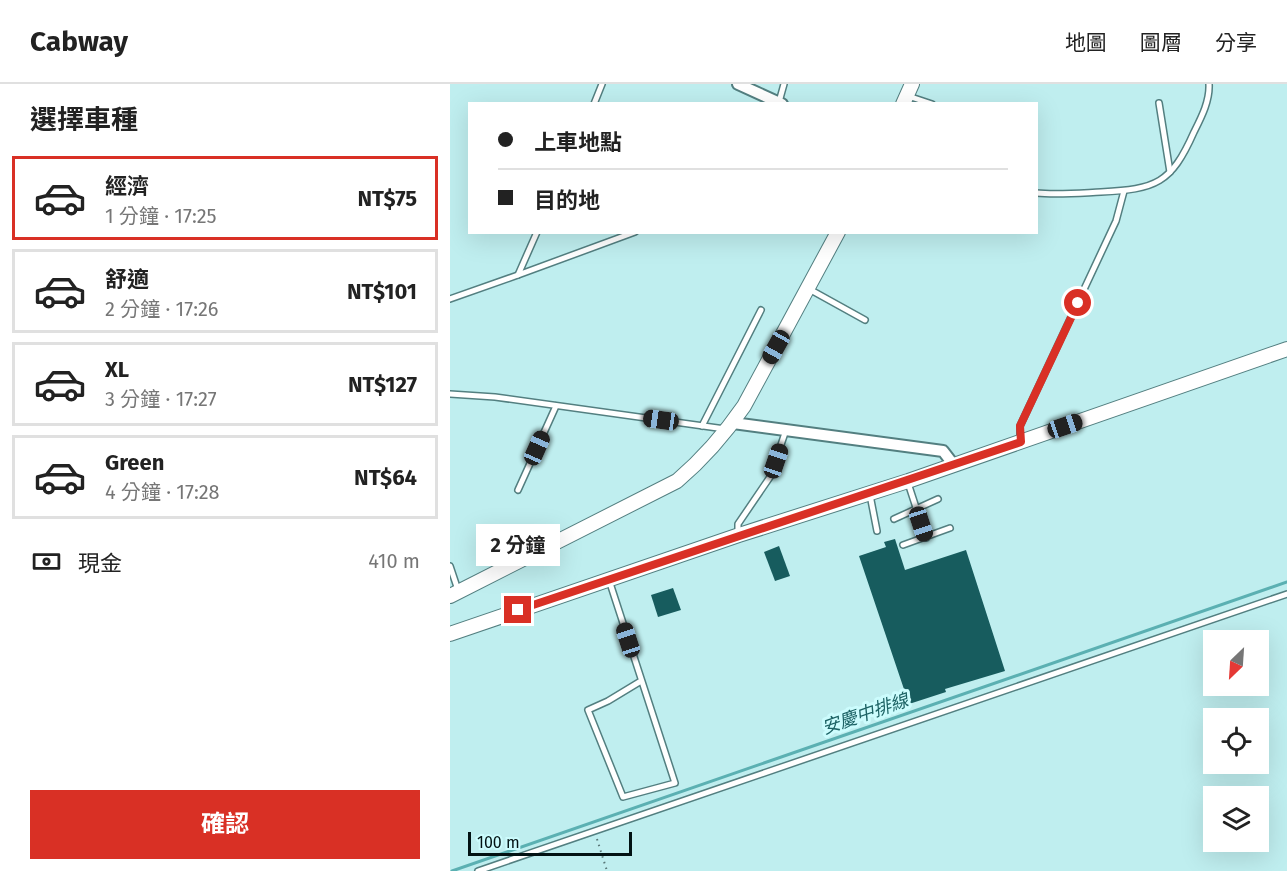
<!DOCTYPE html>
<html lang="zh-TW">
<meta charset="utf-8">
<style>
body{margin:0;font-family:"Fira Sans","Noto Sans TC",sans-serif;background:#f2f2f2;color:#222;height:100vh;display:flex;flex-direction:column;font-size:22px;white-space:nowrap}
*{box-sizing:border-box;margin:0}
p{font-size:20px;color:#767676}
.icon{flex:none;width:33px;height:33px;fill:none;stroke:currentColor;stroke-width:2;stroke-linecap:round;stroke-linejoin:round}
.map{position:relative;flex:1;overflow:hidden}
.sheet{display:flex;flex-direction:column;background:#fff;width:450px}
.sheet>*{flex:none}
.guide{position:absolute;left:18px;top:18px;width:570px;height:132px;border-radius:0px;box-shadow:0 6px 24px #0002;display:grid;align-content:center;height:132px;padding:0 30px;background:#fff}
.needle{width:39px;rotate:205deg}
.controls{position:absolute;left:753px;top:546px;display:grid;gap:12px}
.controls a{display:grid;place-items:center;width:66px;height:66px;border-radius:0px;background:#fff;box-shadow:0 6px 24px #0002;font-size:30px}
.scale{position:absolute;left:18px;bottom:15px;width:164px;box-sizing:border-box;padding-left:6px;border:3px solid #021213;border-top:0;font-size:16px;line-height:21px;white-space:nowrap;color:#021213;-webkit-text-stroke:4px #ccfcfd;paint-order:stroke}
.end{position:absolute;width:27px;height:27px;margin:-14px;border:8px solid #d93025;background:#fff;box-shadow:0 0 0 3px #fff}
.from{border-radius:50%}
.bubble{position:absolute;height:42px;border-radius:0px;background:#fff;box-shadow:0 6px 24px #0002;font-size:20px;font-weight:700;line-height:42px;text-align:center}
.car{position:absolute;width:18px;height:36px;margin:-18px -9px;border-radius:8px;box-shadow:0 0 4px 2px #0007;background:linear-gradient(#222 24%,#8ab4d8 0 40%,#222 0 76%,#8ab4d8 0 86%,#222 0)}
.guide b{display:flex;align-items:center;gap:21px;height:57px;font-size:22px}
.guide b+b{border-top:2px solid #e0e0e0}
.guide i{width:15px;height:15px;background:#222}
ul{padding:0;list-style:none}
li{display:flex;align-items:center;gap:18px;height:84px;margin:0 12px 9px;padding:0 18px;border:3px solid #e0e0e0;border-radius:0px}
li div{flex:1}
li b{display:block;font-size:22px}
li em{font-style:normal;font-weight:700}
li.selected{border-color:#d93025}
li>.icon{width:54px;height:54px;stroke-width:1.5}
h2{padding:0 30px;font-size:27px;line-height:72px}
.pay{display:flex;align-items:center;gap:15px;height:66px;padding:0 30px;font-size:22px}
.pay p{margin-inline-start:auto}
.cta{display:flex;gap:12px;margin-top:auto;padding:12px 30px}
.cta a{flex:1;height:69px;border-radius:0px;background:#d93025;color:#fff;font-size:24px;font-weight:700;line-height:69px;text-align:center}
header{display:flex;align-items:center;gap:36px;box-sizing:border-box;height:84px;padding:0 30px;background:#fff;border-bottom:2px solid #e0e0e0}
header strong{font-size:28px}
nav{display:flex;gap:33px;margin-inline-start:auto;font-size:21px}
main{display:flex;flex:1;min-height:0}
.map>svg:first-child{display:block}
</style>
<header>
<strong>Cabway</strong>
<nav><a>地圖</a><a>圖層</a><a>分享</a></nav>
</header>
<main>
<section class="sheet">
<h2>選擇車種</h2>
<ul>
<li class="selected"><svg class="icon" aria-label="car" viewBox="0 0 24 24"><path d="M5 17H2v-5l4-1 3-4h7l3 4 3 1v5h-3M9 17h6M6 11h13"/><circle cx="7" cy="17" r="2"/><circle cx="17" cy="17" r="2"/></svg><div><b>經濟</b><p>1 分鐘 · 17:25</p></div><em>NT$75</em></li>
<li><svg class="icon" aria-label="car" viewBox="0 0 24 24"><path d="M5 17H2v-5l4-1 3-4h7l3 4 3 1v5h-3M9 17h6M6 11h13"/><circle cx="7" cy="17" r="2"/><circle cx="17" cy="17" r="2"/></svg><div><b>舒適</b><p>2 分鐘 · 17:26</p></div><em>NT$101</em></li>
<li><svg class="icon" aria-label="car" viewBox="0 0 24 24"><path d="M5 17H2v-5l4-1 3-4h7l3 4 3 1v5h-3M9 17h6M6 11h13"/><circle cx="7" cy="17" r="2"/><circle cx="17" cy="17" r="2"/></svg><div><b>XL</b><p>3 分鐘 · 17:27</p></div><em>NT$127</em></li>
<li><svg class="icon" aria-label="car" viewBox="0 0 24 24"><path d="M5 17H2v-5l4-1 3-4h7l3 4 3 1v5h-3M9 17h6M6 11h13"/><circle cx="7" cy="17" r="2"/><circle cx="17" cy="17" r="2"/></svg><div><b>Green</b><p>4 分鐘 · 17:28</p></div><em>NT$64</em></li>
</ul>
<div class="pay"><svg class="icon" aria-label="cash" viewBox="0 0 24 24"><path d="M3 7h18v10H3z"/><circle cx="12" cy="12" r="2"/></svg>現金<p>410 m</p></div>
<div class="cta"><a>確認</a></div>
</section>
<div class="map">
<svg width="837" height="787" viewBox="0 0 837 787">
<rect width="100%" height="100%" fill="#bfeeef"/>
<g fill="none" stroke-linecap="round" stroke-linejoin="round">
<!-- stream -->
<path stroke="#5bb0b2" stroke-width="3" d="M2 787 837 498"/>
</g>
<!-- building -->
<g fill="#175c5e">
<path d="M445 455 455 486 516 466 555 587 495 605 496 608 459 620 409 472 436 463 434 458Z"/>
<path d="M329 462 340 492 325 497 314 468Z"/>
<path d="M223 504 231 526 208 533 201 511Z"/>
</g>
<g fill="none" stroke-linecap="round" stroke-linejoin="round">
<defs>
<g id="lane">
<path d="M458 12 482 20"/>
<path d="M329 18 334 0"/>
<path d="M709 19 720 88"/>
<path d="M144 20 152 0"/>
<path d="M586 109C608 111 630 109 651 108 706 105 721 100 744 48 751 34 760 17 759 0"/>
<path d="M87 148 68 191 185 148"/>
<path d="M359 205 415 236"/>
<path d="M0 215 68 191"/>
<path d="M0 310 45 313 275 345"/>
<path d="M252 342 311 226"/>
<path d="M570 355V342L666 137 674 107"/>
<path d="M458 399 476 454"/>
<path d="M68 406 106 322"/>
<path d="M420 411 427 447"/>
<path d="M444 435 488 415"/>
<path d="M288 449V440L320 393 336 346"/>
<path d="M453 461 500 444"/>
<path d="M0 482 8 506"/>
<path d="M159 496 225 699 173 713 138 626 158 617 191 597"/>
<path d="M28 787 837 510"/>
</g>
<g id="street">
<path d="M288 0 332 20"/>
<path d="M283 339 493 367 503 380"/>
</g>
<g id="secondary">
<path d="M453 20 462 0"/>
<path d="M0 512 227 397C254 374 274 351 294 322L388 148"/>
<path d="M0 550 289 451 458 397 837 265"/>
</g>
</defs>
<!-- lane casing -->
<use href="#lane" stroke="#537f80" stroke-width="8"/>
<!-- street casing -->
<use href="#street" stroke="#537f80" stroke-width="14"/>
<!-- secondary casing -->
<use href="#secondary" stroke="#537f80" stroke-width="16"/>
<!-- path -->
<path stroke="#587677" stroke-width="2" stroke-dasharray="1.5 4.5" stroke-linecap="butt" d="M147 755 157 787"/>
<!-- lane -->
<use href="#lane" stroke="#fff" stroke-width="5"/>
<!-- street -->
<use href="#street" stroke="#fff" stroke-width="10"/>
<!-- secondary -->
<use href="#secondary" stroke="#fff" stroke-width="14"/>
</g>
<g fill="none" stroke-linecap="round" stroke-linejoin="round">
<!-- route -->
<path stroke="#d93025" stroke-width="8" d="M68 526 571 358 570 342 628 219"/>
</g>
<g text-anchor="middle" stroke-width="6" stroke-linejoin="round" paint-order="stroke">
<!-- water labels -->
<g font-size="18" font-style="italic" fill="#1c6264" stroke="#ccfcfd">
<text transform="translate(415 630) rotate(-19)" y="6">安慶中排線</text>
</g>
</g>
</svg>
<div class="controls">
<a><svg class="needle" viewBox="-14 -14 28 28"><path d="M0-13l5 13h-10z" fill="#e53935"/><path d="M0 13l5-13h-10z" fill="#767676"/></svg></a>
<a><svg class="icon" aria-label="locate" viewBox="0 0 24 24"><circle cx="12" cy="12" r="6"/><path d="M12 2v4M12 18v4M2 12h4M18 12h4"/></svg></a>
<a><svg class="icon" aria-label="layers" viewBox="0 0 24 24"><path d="M12 4l9 5-9 5-9-5zM3 14l9 5 9-5"/></svg></a>
</div>
<div class="scale">100 m</div>
<i class="end from" style="left:628px;top:219px"></i>
<i class="end" style="left:68px;top:526px"></i>
<div class="bubble" style="left:26px;top:440px;width:84px">2 分鐘</div>
<i class="car" style="left:326px;top:263px;rotate:209deg"></i>
<i class="car" style="left:211px;top:336px;rotate:278deg"></i>
<i class="car" style="left:615px;top:342px;rotate:71deg"></i>
<i class="car" style="left:87px;top:364px;rotate:24deg"></i>
<i class="car" style="left:326px;top:377px;rotate:19deg"></i>
<i class="car" style="left:471px;top:440px;rotate:162deg"></i>
<i class="car" style="left:178px;top:556px;rotate:342deg"></i>
<div class="guide">
<b><i class="from"></i>上車地點</b>
<b><i></i>目的地</b>
</div>
</div>
</main>
